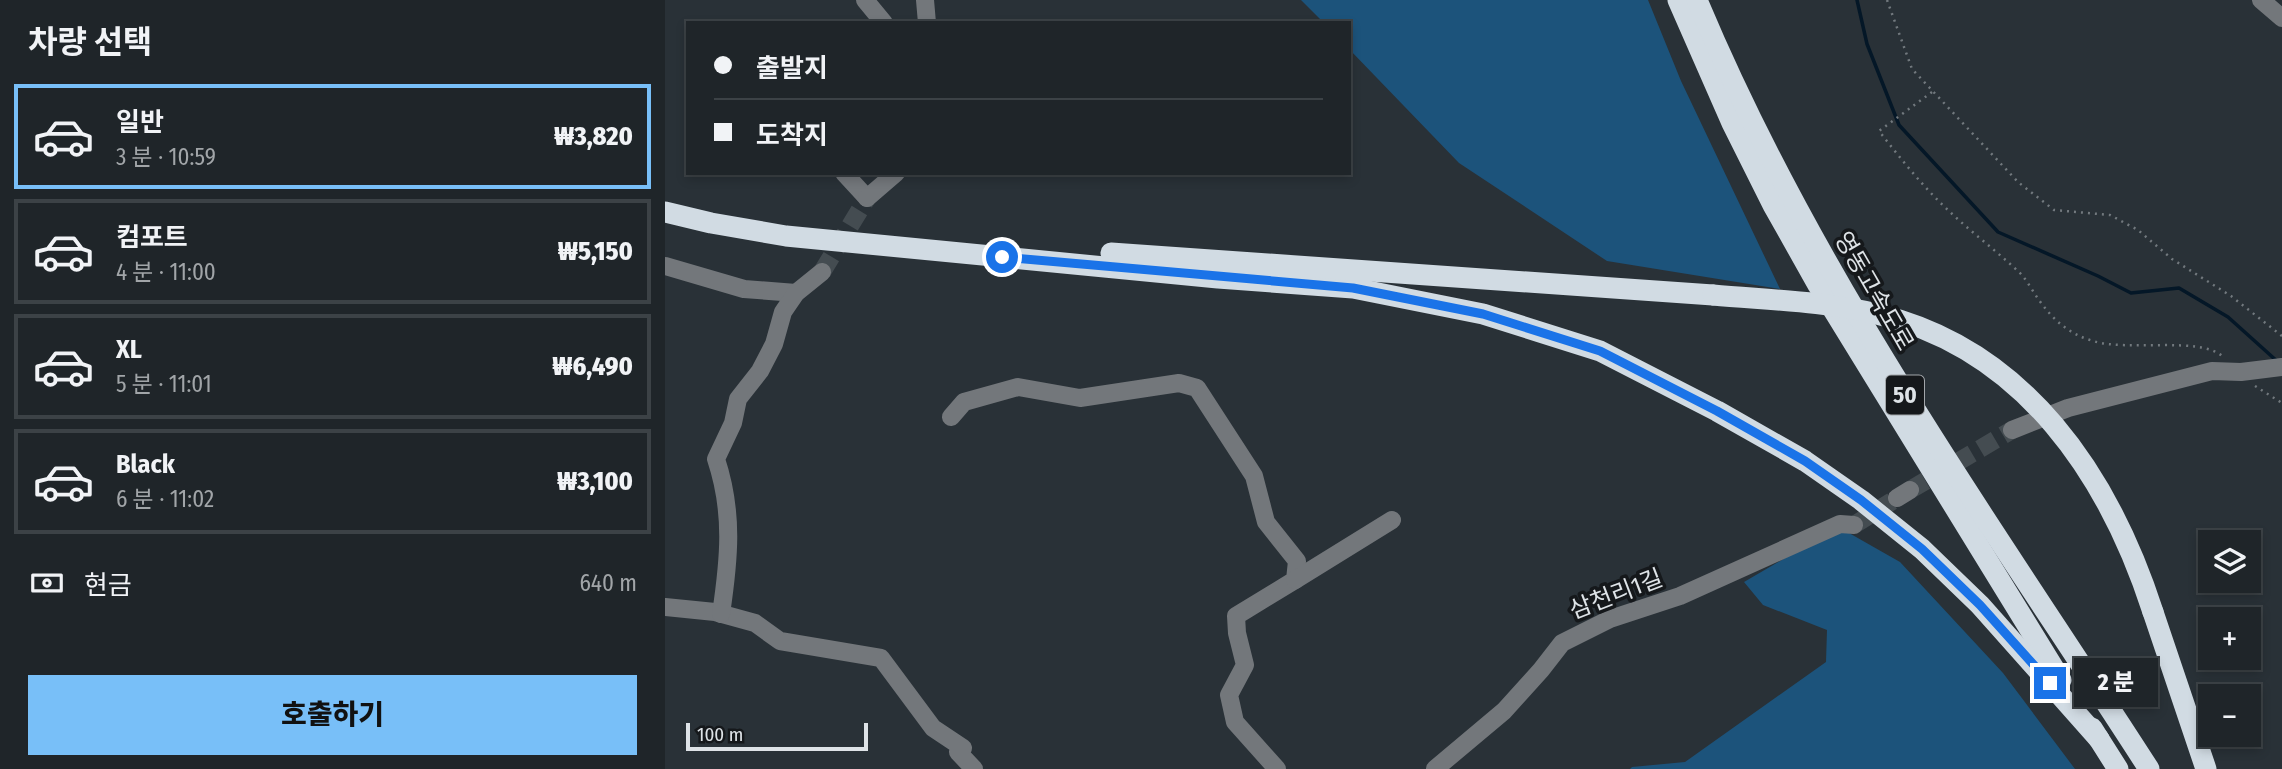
<!DOCTYPE html>
<html lang="ko">
<meta charset="utf-8">
<style>
body{margin:0;font-family:"Fira Sans Condensed","Noto Sans KR",sans-serif;background:#2c3135;color:#f1f3f6;height:100vh;display:flex;flex-direction:column;font-size:26px;white-space:nowrap}
*{box-sizing:border-box;margin:0}
p{font-size:23px;color:#a1a5a8}
.icon{flex:none;width:38px;height:38px;fill:none;stroke:currentColor;stroke-width:2;stroke-linecap:round;stroke-linejoin:round}
.map{position:relative;flex:1;overflow:hidden}
.details{display:flex;flex-direction:column;background:#1f2529;width:665px}
.details>*{flex:none}
.guide{position:absolute;left:21px;top:21px;width:665px;height:154px;border-radius:0px;box-shadow:0 4px 10px #0003,0 0 0 2px #3c4246;display:grid;align-content:center;height:154px;padding:0 28px;background:#1f2529}
.controls{position:absolute;left:1533px;top:530px;display:grid;gap:14px}
.controls a{display:grid;place-items:center;width:63px;height:63px;border-radius:0px;background:#1f2529;box-shadow:0 4px 10px #0003,0 0 0 2px #3c4246;font-size:35px}
.scale{position:absolute;left:21px;bottom:18px;width:182px;box-sizing:border-box;padding-left:7px;border:4px solid #dee3e7;border-top:0;font-size:19px;line-height:24px;white-space:nowrap;color:#dee3e7;-webkit-text-stroke:5px #15181b;paint-order:stroke}
.end{position:absolute;width:32px;height:32px;margin:-16px;border:9px solid #1a73e8;background:#fff;box-shadow:0 0 0 4px #fff}
.from{border-radius:50%}
.bubble{position:absolute;height:49px;border-radius:0px;background:#1f2529;box-shadow:0 4px 10px #0003,0 0 0 2px #3c4246;font-size:23px;font-weight:800;line-height:49px;text-align:center}
.guide b{display:flex;align-items:center;gap:24px;height:66px;font-size:26px}
.guide b+b{border-top:2px solid #3c4246}
.guide i{width:18px;height:18px;background:#f1f3f6}
ul{padding:0;list-style:none}
li{display:flex;align-items:center;gap:21px;height:105px;margin:0 14px 10px;padding:0 14px;border:4px solid #3c4246;border-radius:0px}
li div{flex:1}
li b{display:block;font-size:26px}
li em{font-style:normal;font-weight:800}
li.current{border-color:#78bff8}
li>.icon{width:63px;height:63px;stroke-width:1.5}
h2{padding:0 28px;font-size:32px;line-height:84px}
.pay{display:flex;align-items:center;gap:18px;height:77px;padding:0 28px;font-size:26px}
.pay p{margin-inline-start:auto}
.cta{display:flex;gap:14px;margin-top:auto;padding:14px 28px}
.cta a{flex:1;height:80px;border-radius:0px;background:#78bff8;color:#111;font-size:28px;font-weight:800;line-height:80px;text-align:center}
main{display:flex;flex:1;min-height:0}
.map>svg:first-child{display:block}
</style>
<main>
<section class="details">
<h2>차량 선택</h2>
<ul>
<li class="current"><svg class="icon" aria-label="car" viewBox="0 0 24 24"><path d="M5 17H2v-5l4-1 3-4h7l3 4 3 1v5h-3M9 17h6M6 11h13"/><circle cx="7" cy="17" r="2"/><circle cx="17" cy="17" r="2"/></svg><div><b>일반</b><p>3 분 · 10:59</p></div><em>₩3,820</em></li>
<li><svg class="icon" aria-label="car" viewBox="0 0 24 24"><path d="M5 17H2v-5l4-1 3-4h7l3 4 3 1v5h-3M9 17h6M6 11h13"/><circle cx="7" cy="17" r="2"/><circle cx="17" cy="17" r="2"/></svg><div><b>컴포트</b><p>4 분 · 11:00</p></div><em>₩5,150</em></li>
<li><svg class="icon" aria-label="car" viewBox="0 0 24 24"><path d="M5 17H2v-5l4-1 3-4h7l3 4 3 1v5h-3M9 17h6M6 11h13"/><circle cx="7" cy="17" r="2"/><circle cx="17" cy="17" r="2"/></svg><div><b>XL</b><p>5 분 · 11:01</p></div><em>₩6,490</em></li>
<li><svg class="icon" aria-label="car" viewBox="0 0 24 24"><path d="M5 17H2v-5l4-1 3-4h7l3 4 3 1v5h-3M9 17h6M6 11h13"/><circle cx="7" cy="17" r="2"/><circle cx="17" cy="17" r="2"/></svg><div><b>Black</b><p>6 분 · 11:02</p></div><em>₩3,100</em></li>
</ul>
<div class="pay"><svg class="icon" aria-label="cash" viewBox="0 0 24 24"><path d="M3 7h18v10H3z"/><circle cx="12" cy="12" r="2"/></svg>현금<p>640 m</p></div>
<div class="cta"><a>호출하기</a></div>
</section>
<div class="map">
<svg width="1617" height="769" viewBox="0 0 1617 769">
<rect width="100%" height="100%" fill="#293137"/>
<!-- green -->
<g fill="#1c537b">
<path d="M636 0H983L1016 81 1115 289 942 261 794 163 684 49V23H659Z"/>
<path d="M1163 533H1184L1235 562 1338 673 1410 769H965L967 767 1020 762 1161 662 1162 630 1098 605 1079 582Z"/>
</g>
<g fill="none" stroke-linecap="round" stroke-linejoin="round">
<!-- stream -->
<path stroke="#041727" stroke-width="3.5" d="M1192 0 1202 44 1234 125 1333 232 1433 276 1466 293 1514 288 1563 317 1613 362"/>
<!-- minor-tunnel -->
<g stroke="#444c51" stroke-width="18" stroke-dasharray="18 9" stroke-linecap="butt">
<path d="M157 272 202 198"/>
<path d="M1245 490 1347 430"/>
<path d="M1189 525 1232 498"/>
</g>
<!-- path -->
<g stroke="#72797e" stroke-width="2.5" stroke-dasharray="2 5" stroke-linecap="butt">
<path d="M1222 0 1247 69 1353 182 1389 210 1445 215 1473 230 1507 259 1566 296 1617 336"/>
<path d="M1267 92 1214 131C1236 159 1258 187 1284 211 1307 233 1333 252 1356 274 1363 282 1368 292 1374 300 1388 320 1404 334 1428 341 1463 352 1534 336 1557 356"/>
<path d="M1590 386 1617 403"/>
</g>
<!-- minor -->
<g stroke="#73777b" stroke-width="18">
<path d="M200 0 219 23"/>
<path d="M260 0 262 23"/>
<path d="M1596 0 1617 18"/>
<path d="M179 173 202 198"/>
<path d="M202 198 231 173"/>
<path d="M0 266 79 289 131 293"/>
<path d="M286 417 299 402 353 387 415 398 514 383 532 388 589 476 601 522 632 561 630 580 571 616 572 633 580 665 564 695 570 722 612 769"/>
<path d="M1347 430 1403 408 1547 371 1576 372 1617 367"/>
<path d="M1232 498 1245 490"/>
<path d="M630 580 727 520"/>
<path d="M0 607 50 612 90 623 115 641 216 658 268 728 298 748 293 752 309 769"/>
<path d="M56 614C64 560 69 513 51 459L68 423 73 399 95 371 109 344 118 312 131 293 157 272"/>
<path d="M770 769 839 711 876 670 897 643 945 619 1015 596 1175 524 1189 525"/>
</g>
<!-- highway -->
<g stroke="#d1dbe3" stroke-width="21">
<path d="M1013 0 1067 123 1108 205 1153 285 1396 680"/>
<path d="M1032 0C1147 276 1323 519 1484 769"/>
<path d="M0 212 46 223 121 236 553 278 688 288 818 314 935 351 1052 411 1140 461 1196 500 1257 549 1315 605 1434 739"/>
<path d="M446 253 1048 295"/>
<path d="M1488 612 1541 769"/>
<path d="M1427 728 1453 769"/>
</g>
<!-- highway-bridge -->
<path stroke="#d1dbe3" stroke-width="21" d="M1048 295C1102 300 1159 301 1212 314 1360 349 1444 476 1488 612"/>
</g>
<g fill="none" stroke-linecap="round" stroke-linejoin="round">
<!-- route -->
<path stroke="#1a73e8" stroke-width="9" d="M337 257 688 288 818 314 935 351 1052 411 1140 461 1196 500 1257 549 1315 605 1385 683"/>
</g>
<g text-anchor="middle" stroke-width="7" stroke-linejoin="round" paint-order="stroke">
<!-- shield labels -->
<rect fill="#15181b" stroke="#a2a6aa" stroke-width="2" x="1221" y="375.5" width="38" height="39" rx="5"/>
<g font-size="23" font-weight="bold" fill="#dee3e7">
<text x="1240" y="403">50</text>
</g>
<!-- street labels -->
<g font-size="24" fill="#dee3e7" stroke="#15181b">
<text transform="translate(1209 291) rotate(60)" y="8">영동고속도로</text>
<text transform="translate(951 594) rotate(-21)" y="8">삼천리1길</text>
</g>
</g>
</svg>
<div class="controls">
<a><svg class="icon" aria-label="layers" viewBox="0 0 24 24"><path d="M12 4l9 5-9 5-9-5zM3 14l9 5 9-5"/></svg></a>
<a>+</a>
<a>−</a>
</div>
<div class="scale">100 m</div>
<i class="end from" style="left:337px;top:257px"></i>
<i class="end" style="left:1385px;top:683px"></i>
<div class="bubble" style="left:1409px;top:658px;width:84px">2 분</div>
<div class="guide">
<b><i class="from"></i>출발지</b>
<b><i></i>도착지</b>
</div>
</div>
</main>
